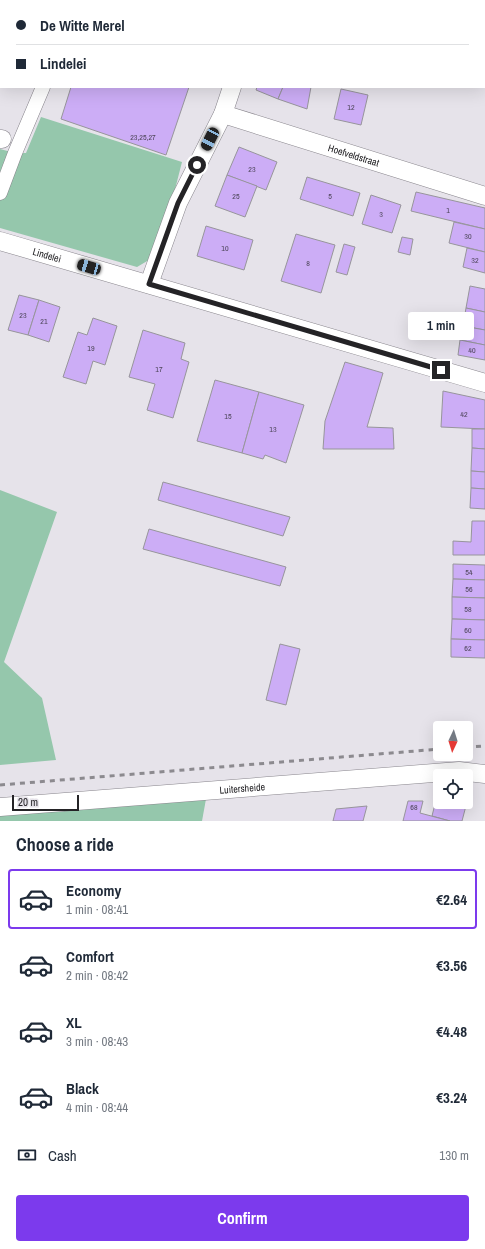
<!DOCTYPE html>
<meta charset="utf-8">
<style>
body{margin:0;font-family:"Archivo Narrow",sans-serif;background:#f6f6f7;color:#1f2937;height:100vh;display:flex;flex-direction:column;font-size:15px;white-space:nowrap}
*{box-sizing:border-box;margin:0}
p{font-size:13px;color:#747a83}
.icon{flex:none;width:22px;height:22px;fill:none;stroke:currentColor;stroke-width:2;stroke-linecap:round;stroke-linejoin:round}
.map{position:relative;height:821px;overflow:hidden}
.sheet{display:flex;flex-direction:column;background:#fff;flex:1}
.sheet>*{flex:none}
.guide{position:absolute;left:0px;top:0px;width:485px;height:88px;box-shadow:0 4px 16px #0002;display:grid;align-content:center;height:88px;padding:0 16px;background:#fff}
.needle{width:26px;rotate:184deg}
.fabs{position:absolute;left:433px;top:721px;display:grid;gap:8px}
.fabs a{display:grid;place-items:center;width:40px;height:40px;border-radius:4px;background:#fff;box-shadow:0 4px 16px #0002;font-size:20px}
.scale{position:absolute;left:12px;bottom:10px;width:67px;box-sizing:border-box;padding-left:4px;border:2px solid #242326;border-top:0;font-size:11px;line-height:14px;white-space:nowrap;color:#242326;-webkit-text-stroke:3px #e6e3ea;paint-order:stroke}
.end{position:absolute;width:18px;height:18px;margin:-9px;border:5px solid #242326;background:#fff;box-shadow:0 0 0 2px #fff}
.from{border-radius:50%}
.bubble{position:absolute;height:28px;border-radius:4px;background:#fff;box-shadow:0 4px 16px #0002;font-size:13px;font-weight:800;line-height:28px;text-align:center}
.car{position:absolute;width:12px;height:24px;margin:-12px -6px;border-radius:5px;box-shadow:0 0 3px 1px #0007;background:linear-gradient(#222 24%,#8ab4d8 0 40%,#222 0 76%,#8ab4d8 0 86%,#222 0)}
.guide b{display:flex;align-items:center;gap:14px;height:38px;font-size:15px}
.guide b+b{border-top:1px solid #e0e1e3}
.guide i{width:10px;height:10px;background:#1f2937}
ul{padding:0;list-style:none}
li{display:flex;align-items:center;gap:12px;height:60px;margin:0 8px 6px;padding:0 8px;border:2px solid transparent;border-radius:4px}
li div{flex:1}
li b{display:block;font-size:15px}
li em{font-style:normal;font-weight:800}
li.selected{border-color:#7c3aed}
li>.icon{width:36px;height:36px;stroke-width:1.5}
h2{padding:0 16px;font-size:18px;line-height:48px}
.pay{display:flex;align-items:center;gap:10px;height:44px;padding:0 16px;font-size:15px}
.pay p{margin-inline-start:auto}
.cta{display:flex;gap:8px;margin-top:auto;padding:8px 16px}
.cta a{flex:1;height:46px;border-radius:4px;background:#7c3aed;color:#fff;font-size:16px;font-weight:800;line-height:46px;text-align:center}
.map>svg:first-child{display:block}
</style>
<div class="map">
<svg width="485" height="821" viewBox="0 0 485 821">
<rect width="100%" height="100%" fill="#e6e3ea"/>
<!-- green -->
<g fill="#95c7ac">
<path d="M41 117 182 162 171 205 154 257 137 267 0 228V149L15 153H26Z"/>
<path d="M0 490 57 512 4 662 42 698 56 760 0 765Z"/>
<path d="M206 799 202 821H0V814Z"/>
</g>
<!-- building -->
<g fill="#ccadf6" stroke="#97959b">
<path d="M100 0H234L100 1Z"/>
<path d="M0 32 1 33V79L0 78Z"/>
<path d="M71 87H189L166 155 61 119Z"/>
<path d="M257 87H283L278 99 256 90Z"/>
<path d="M283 87H311L307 109 278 99Z"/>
<path d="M341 89 368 95 361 125 334 119Z"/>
<path d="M239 147 277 162 266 190 227 175Z"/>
<path d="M227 175 257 186 245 217 215 206Z"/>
<path d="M307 177 360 193 353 216 300 199Z"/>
<path d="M416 192 485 208V229L411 211Z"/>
<path d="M371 195 401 205 392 233 362 224Z"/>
<path d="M454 222 485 229V252L449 243Z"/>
<path d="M206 226 253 240 244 270 197 256Z"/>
<path d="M296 234 335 245 321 293 281 281Z"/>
<path d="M402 237 413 239 410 255 398 252Z"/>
<path d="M344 244 355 247 347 275 336 272Z"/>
<path d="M467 248 485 252V273L463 267Z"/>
<path d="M470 286 485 289V312L466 308Z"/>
<path d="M19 295 39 300 28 335 8 330Z"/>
<path d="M39 300 60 307 49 342 28 335Z"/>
<path d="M466 308 485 312V330L463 326Z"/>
<path d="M93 318 117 326 105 365 93 361 86 384 63 377 78 332 87 335Z"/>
<path d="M463 326 485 330V345L460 340Z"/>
<path d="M143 330 185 343 181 359 189 362 173 418 147 410 155 384 129 377Z"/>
<path d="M460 340 485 345V360L458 355Z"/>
<path d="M345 362 383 373 367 427 393 428 394 449H323L325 421Z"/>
<path d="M215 380 259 392 242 453 197 441Z"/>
<path d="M443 391 485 400V429L441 427Z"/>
<path d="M259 392 304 405 286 463 265 455 263 459 242 453Z"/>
<path d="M472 429H485V449L472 448Z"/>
<path d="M472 448 485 449V472L471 471Z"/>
<path d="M471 471 485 472V489L471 488Z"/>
<path d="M163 482 290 517 283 536 158 500Z"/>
<path d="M471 488 485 489V509L470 508Z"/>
<path d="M472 521H485V555H453V541L471 542Z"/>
<path d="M149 529 286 567 280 586 143 549Z"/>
<path d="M453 564 485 565V580L453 579Z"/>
<path d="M453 579 485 580V598L452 597Z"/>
<path d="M452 597 485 598V620L452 619Z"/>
<path d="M452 619 485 620V640L451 639Z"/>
<path d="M451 639 485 640V658L451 657Z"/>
<path d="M280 644 300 649 286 705 266 700Z"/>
<path d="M466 798H468L462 821H450L432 816 436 800 440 799V802H466Z"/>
<path d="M408 801H423L420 813 450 821H403Z"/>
<path d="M367 806 363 821H333L336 809Z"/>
</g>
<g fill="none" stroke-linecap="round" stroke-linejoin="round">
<defs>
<g id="pedestrian">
<path d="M81 1V0"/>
<path d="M0 193 15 153 43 87"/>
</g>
<g id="minor">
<path d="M261 1V0"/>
<path id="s1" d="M223 114 485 196"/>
<path d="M0 139H2"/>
<path id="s2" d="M0 241 485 383"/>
<path d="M149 284 178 203 223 114 232 87"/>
<path id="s3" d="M0 807 459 771 485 774"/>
</g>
</defs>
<!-- pedestrian casing -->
<use href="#pedestrian" stroke="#88858c" stroke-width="15"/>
<!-- minor casing -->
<use href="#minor" stroke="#88858c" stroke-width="19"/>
<!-- pedestrian -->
<use href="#pedestrian" stroke="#fff" stroke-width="14"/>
<!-- minor -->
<use href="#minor" stroke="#fff" stroke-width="18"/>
<!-- rail -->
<g stroke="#8c8a8f" stroke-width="3" stroke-dasharray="5 5" stroke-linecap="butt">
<path d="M466 747 485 746"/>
<path d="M0 785 440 749"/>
</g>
</g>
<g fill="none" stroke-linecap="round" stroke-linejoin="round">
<!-- route -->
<path stroke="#242326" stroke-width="5" d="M197 165 178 203 149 284 441 370"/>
</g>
<g text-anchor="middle" stroke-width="3.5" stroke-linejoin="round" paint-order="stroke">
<!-- number labels -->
<g font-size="8" fill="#4e465a">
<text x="351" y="110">12</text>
<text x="143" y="140">23,25,27</text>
<text x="252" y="172">23</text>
<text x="236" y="199">25</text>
<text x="330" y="199">5</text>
<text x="448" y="213">1</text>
<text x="381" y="217">3</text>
<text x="468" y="239">30</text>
<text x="225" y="251">10</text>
<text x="475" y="263">32</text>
<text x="308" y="266">8</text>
<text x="23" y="318">23</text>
<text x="44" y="324">21</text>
<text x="91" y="351">19</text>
<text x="472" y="353">40</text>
<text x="159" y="372">17</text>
<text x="464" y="417">42</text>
<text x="228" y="419">15</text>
<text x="273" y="432">13</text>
<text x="469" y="575">54</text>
<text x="469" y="592">56</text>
<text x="468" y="612">58</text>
<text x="468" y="633">60</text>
<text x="468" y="651">62</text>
<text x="414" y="810">68</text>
</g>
<!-- street labels -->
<g font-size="10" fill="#242326" stroke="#e6e3ea">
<text dy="4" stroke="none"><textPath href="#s1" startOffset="137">Hoefveldstraat</textPath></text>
<text dy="4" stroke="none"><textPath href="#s2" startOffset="49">Lindelei</textPath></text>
<text dy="4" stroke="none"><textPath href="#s3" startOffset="243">Luitersheide</textPath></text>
</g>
</g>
</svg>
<div class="fabs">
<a><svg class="needle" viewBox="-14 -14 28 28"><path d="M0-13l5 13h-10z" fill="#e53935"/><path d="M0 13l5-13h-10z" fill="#747a83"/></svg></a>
<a><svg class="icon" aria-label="locate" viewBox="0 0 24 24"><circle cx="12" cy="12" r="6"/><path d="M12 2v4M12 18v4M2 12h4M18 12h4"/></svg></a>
</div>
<div class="scale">20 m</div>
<i class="end from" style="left:197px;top:165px"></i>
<i class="end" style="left:441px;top:370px"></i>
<div class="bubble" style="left:408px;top:312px;width:66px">1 min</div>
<i class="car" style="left:210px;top:139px;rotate:207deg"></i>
<i class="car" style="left:89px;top:267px;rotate:286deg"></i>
<div class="guide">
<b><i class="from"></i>De Witte Merel</b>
<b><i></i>Lindelei</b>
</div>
</div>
<section class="sheet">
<h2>Choose a ride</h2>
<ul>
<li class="selected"><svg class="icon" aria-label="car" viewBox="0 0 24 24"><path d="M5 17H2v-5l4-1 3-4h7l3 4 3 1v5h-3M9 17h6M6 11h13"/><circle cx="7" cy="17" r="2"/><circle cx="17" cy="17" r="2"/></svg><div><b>Economy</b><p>1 min · 08:41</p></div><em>€2.64</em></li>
<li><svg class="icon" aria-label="car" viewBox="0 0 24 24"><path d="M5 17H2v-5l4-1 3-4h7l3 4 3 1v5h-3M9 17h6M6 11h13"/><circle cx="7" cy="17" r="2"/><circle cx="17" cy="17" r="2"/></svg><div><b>Comfort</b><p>2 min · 08:42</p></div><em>€3.56</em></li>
<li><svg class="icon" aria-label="car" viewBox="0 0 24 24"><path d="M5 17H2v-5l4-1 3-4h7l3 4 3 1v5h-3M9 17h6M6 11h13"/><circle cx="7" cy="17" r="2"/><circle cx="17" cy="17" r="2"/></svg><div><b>XL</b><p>3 min · 08:43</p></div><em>€4.48</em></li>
<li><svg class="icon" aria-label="car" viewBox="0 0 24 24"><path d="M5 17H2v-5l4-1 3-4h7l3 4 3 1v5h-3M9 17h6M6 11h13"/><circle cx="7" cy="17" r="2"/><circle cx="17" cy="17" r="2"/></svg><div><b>Black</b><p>4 min · 08:44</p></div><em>€3.24</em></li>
</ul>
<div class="pay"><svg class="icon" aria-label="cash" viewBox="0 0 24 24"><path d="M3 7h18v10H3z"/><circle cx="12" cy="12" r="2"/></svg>Cash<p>130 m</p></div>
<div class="cta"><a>Confirm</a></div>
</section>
